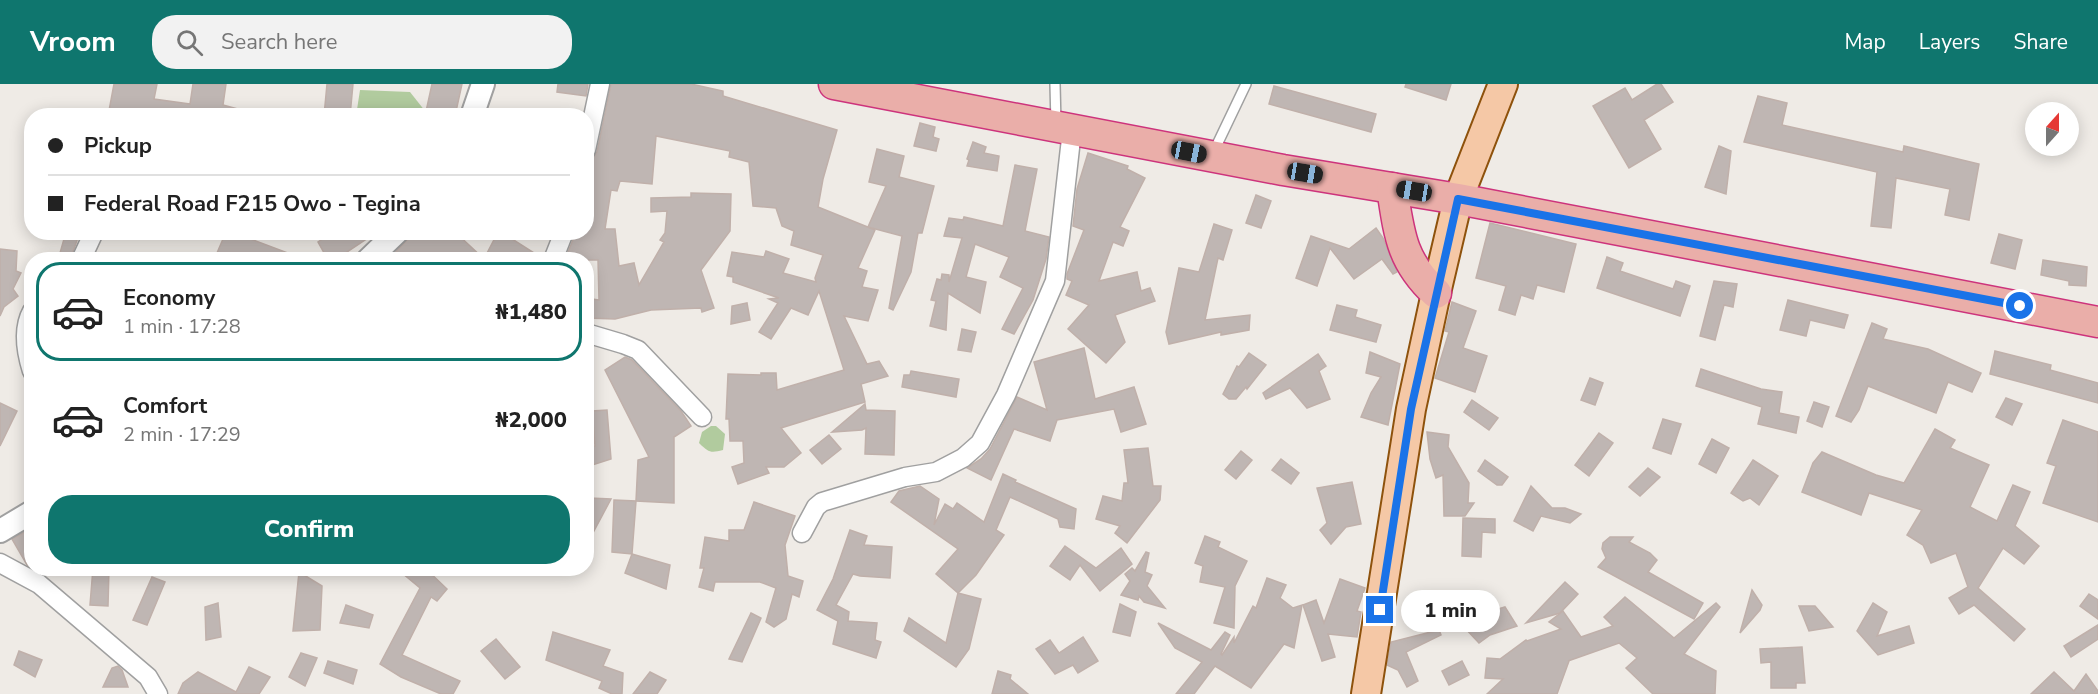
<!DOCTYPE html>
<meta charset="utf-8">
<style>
body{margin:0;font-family:"Nunito Sans",sans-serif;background:#f2f2f2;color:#222;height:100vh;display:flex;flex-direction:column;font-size:22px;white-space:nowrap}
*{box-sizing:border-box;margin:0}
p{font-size:20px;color:#767676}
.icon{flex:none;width:33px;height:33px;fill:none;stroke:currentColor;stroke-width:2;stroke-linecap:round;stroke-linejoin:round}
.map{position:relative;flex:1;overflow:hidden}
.sheet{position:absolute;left:24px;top:168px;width:570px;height:324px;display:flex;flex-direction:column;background:#fff;border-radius:24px;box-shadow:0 3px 15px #0003}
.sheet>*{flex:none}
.guide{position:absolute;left:24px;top:24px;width:570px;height:132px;border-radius:24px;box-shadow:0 3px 15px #0003;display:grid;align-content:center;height:132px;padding:0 24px;background:#fff}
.needle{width:39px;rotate:21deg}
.fabs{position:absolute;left:2025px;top:18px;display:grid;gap:12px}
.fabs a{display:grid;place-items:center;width:54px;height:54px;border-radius:50%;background:#fff;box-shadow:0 3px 15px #0003;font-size:30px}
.end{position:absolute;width:27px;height:27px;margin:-14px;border:8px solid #1a73e8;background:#fff;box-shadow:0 0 0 3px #fff}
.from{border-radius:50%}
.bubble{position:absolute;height:42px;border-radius:21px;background:#fff;box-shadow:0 3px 15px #0003;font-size:20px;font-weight:800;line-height:42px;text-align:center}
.car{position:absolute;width:18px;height:36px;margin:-18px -9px;border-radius:8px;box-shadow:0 0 4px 2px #0007;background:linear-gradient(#222 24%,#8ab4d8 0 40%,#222 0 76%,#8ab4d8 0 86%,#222 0)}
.guide b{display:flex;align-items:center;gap:21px;height:57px;font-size:22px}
.guide b+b{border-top:2px solid #e0e0e0}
.guide i{width:15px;height:15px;background:#222}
ul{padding:10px 0 0;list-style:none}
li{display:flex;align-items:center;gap:18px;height:99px;margin:0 12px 9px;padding:0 12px;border:3px solid transparent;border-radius:24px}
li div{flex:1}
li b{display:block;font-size:22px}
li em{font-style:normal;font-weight:800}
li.active{border-color:#0f766e}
li>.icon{width:54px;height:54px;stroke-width:1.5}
.cta{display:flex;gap:12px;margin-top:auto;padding:12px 24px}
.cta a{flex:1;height:69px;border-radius:24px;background:#0f766e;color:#fff;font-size:24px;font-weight:800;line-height:69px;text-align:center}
header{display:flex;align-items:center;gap:36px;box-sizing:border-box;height:84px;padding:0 30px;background:#0f766e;color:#fff}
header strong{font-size:28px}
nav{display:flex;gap:33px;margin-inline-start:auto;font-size:21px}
.search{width:420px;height:54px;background:#f2f2f2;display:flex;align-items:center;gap:15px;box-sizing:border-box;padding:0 21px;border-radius:24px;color:#767676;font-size:22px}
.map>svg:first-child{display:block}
</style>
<header>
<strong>Vroom</strong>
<div class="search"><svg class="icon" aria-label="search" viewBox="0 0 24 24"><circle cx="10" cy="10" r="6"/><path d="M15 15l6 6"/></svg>Search here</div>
<nav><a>Map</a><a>Layers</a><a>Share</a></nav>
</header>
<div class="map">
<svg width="2098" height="610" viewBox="0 0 2098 610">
<rect width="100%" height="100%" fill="#efebe6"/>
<!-- forest -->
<g fill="#b1cb9e">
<path d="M360 6 410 8 429 32H356Z"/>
<path d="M711 342H716L725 350 723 366C711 369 709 369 699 359L702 348Z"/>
</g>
<!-- building -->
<g fill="#bfb6b3" stroke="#c0b0aa" stroke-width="1.5">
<path d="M114 0H157L154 15 190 20 193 0H226L223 21 249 28 248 32H108Z"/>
<path d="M327 0H353L350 32H324Z"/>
<path d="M432 0H462L455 32H425Z"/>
<path d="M558 0H588L586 12 557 8Z"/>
<path d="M611 0H691L723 7V12L837 46 823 95 818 123 875 146 858 184 867 187 862 203 878 206 868 237 844 232 867 280 879 277 888 292 861 300 865 318 781 344 801 369 784 383H766L769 389 738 400 732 383 744 379 743 357H730L729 335H726L728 290 761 291V289H776L777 306 844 286 819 207 808 231 791 224 771 255 759 248 778 219 769 215 779 214 733 198V193L727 192 732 168 764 173 766 167 789 175 783 189 816 198 815 194 823 171 791 161 794 147 782 142 776 124 753 122 749 78 729 73 730 67 656 52 652 100 620 97 617 107 611 106 605 145H615L619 182 634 179 639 201 664 158 660 156 665 149 667 127 651 128V114L691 113V109L731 110 730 147 701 186 714 224 702 228 701 224 651 226 615 235 586 234V214L599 216 598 176H565L576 148H586V95L592 75 597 68Z"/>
<path d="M1406 0H1451L1446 16 1405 3Z"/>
<path d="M1657 0H1661L1673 18 1644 36 1661 65 1629 84 1593 22 1625 4 1632 16Z"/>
<path d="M1274 2 1376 30 1371 48 1269 20Z"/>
<path d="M1758 12 1787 19 1782 41 1903 68 1904 62 1979 80 1969 136 1945 131 1950 105 1896 94 1891 144 1871 142 1877 88 1744 58Z"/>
<path d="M920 39 935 43 933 53 939 55 936 67 914 62Z"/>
<path d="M973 58 986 63 984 69 999 72 997 87 967 82 969 76 967 75Z"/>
<path d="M1719 62 1731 67 1726 110 1705 103Z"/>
<path d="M877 65 904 72 899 93 934 102 922 149H918L911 188 893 226 889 224 902 152 868 143 886 102 869 98Z"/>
<path d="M1088 69 1128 82 1127 85 1145 94 1120 143 1129 147 1123 162 1113 158 1099 197 1137 188 1141 207 1150 204 1155 217 1115 231 1125 258 1106 279 1068 245 1089 221 1066 211 1072 197 1067 195V190L1084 146 1073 142 1077 105Z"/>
<path d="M1015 81 1037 85 1025 147 1049 153 1046 175 1033 216 1014 250 1002 245 1023 204 1000 193 1009 173 975 160 966 193 986 198 980 229 948 209 946 246 930 242 936 217 931 216 937 195 941 196 942 190 949 191V198L962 154 944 152 949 134 963 136 964 133 1003 142Z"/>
<path d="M1256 111 1271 117 1261 144 1246 139Z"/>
<path d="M1490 139 1576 160 1564 208 1537 201 1533 215 1521 211 1515 231 1499 226 1506 202 1476 194Z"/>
<path d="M1214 140 1232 146 1223 176 1218 174 1205 236 1250 231 1249 246 1221 251V248L1169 260 1166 248 1179 184 1199 188Z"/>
<path d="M1376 144 1383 154 1397 188 1393 190 1382 175 1354 195 1330 164 1317 202 1296 194 1311 152 1349 165Z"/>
<path d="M66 148H80L70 176H58Z"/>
<path d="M226 148H232L301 174V176H214Z"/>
<path d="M333 148H377L335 176H328L318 158Z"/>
<path d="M415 148H455L484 175 498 148H516L512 155 542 174V176H388Z"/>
<path d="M1999 150 2022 156 2015 185 1991 179Z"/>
<path d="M0 165 17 167 16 187 21 189 13 205 18 212 4 223 0 232Z"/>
<path d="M1607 173 1623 179 1620 187 1673 205 1676 197 1690 202 1680 232 1597 204Z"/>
<path d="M2043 176 2087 183 2086 202 2069 201V197L2041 191Z"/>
<path d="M1714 197 1737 200 1733 223 1724 221 1715 256 1700 252Z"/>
<path d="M1788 216 1848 231 1844 244 1810 236 1806 252 1780 246Z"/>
<path d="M1452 218 1476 227 1463 264 1487 272 1475 308 1435 294 1449 248 1445 247Z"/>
<path d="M747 219 750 236 731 240 732 222Z"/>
<path d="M1337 221 1357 226 1355 233 1381 241 1376 258 1330 246Z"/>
<path d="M1872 239 1887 245 1883 255 1928 265 1981 289 1972 308 1948 298 1936 329 1868 302 1859 326 1851 338 1836 332Z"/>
<path d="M962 245 976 248 971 268 958 266Z"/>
<path d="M1084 264 1095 315 1134 303 1146 340 1121 348 1114 325 1057 336 1050 357 1014 345 991 396 967 384 981 375 990 365 1017 313 1047 326 1034 278Z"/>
<path d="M1995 267 2051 281 2050 286 2098 299V319L1990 290Z"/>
<path d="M1370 268 1400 280 1388 341 1361 333 1371 309 1381 293 1366 289Z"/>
<path d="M1249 269 1266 281 1247 305 1246 303 1236 315H1229L1223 310 1237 282 1239 283Z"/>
<path d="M1318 270 1326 282 1319 287 1330 315 1307 324 1290 304 1266 315 1263 309Z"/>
<path d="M625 273 632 276 681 327 691 342 674 353V419L636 417 638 376 649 373 605 286Z"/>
<path d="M1701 285 1761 305 1782 308 1779 329 1799 333 1796 349 1758 340 1762 323 1696 302Z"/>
<path d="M911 287 959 295 956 313 902 303 904 291H910Z"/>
<path d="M1590 294 1603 299 1595 321 1581 316Z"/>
<path d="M2006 314 2022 320 2012 341 1996 333Z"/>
<path d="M1472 316 1498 334 1489 346 1464 328Z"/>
<path d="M1814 318 1829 323 1822 343 1807 337Z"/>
<path d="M0 319 17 327 0 362Z"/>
<path d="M865 320 866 326 895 327 894 371 865 370 866 344 862 346 832 348Z"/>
<path d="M607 326 611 375 586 383V364L595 362 592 327Z"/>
<path d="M1663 335 1681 340 1671 370 1653 364Z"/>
<path d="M2063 336 2098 348V438L2043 419 2056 382 2047 379Z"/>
<path d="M1935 345 1955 356 1950 364 1989 381 1970 423 1997 437 2013 401 2030 408 2015 442 2039 462 2024 480 2003 464 1978 504 2025 545 2014 557 1974 521 1959 530 1949 514 1968 503 1956 469 1931 479 1923 461 1907 451 1922 426 1869 409 1861 431 1802 408 1813 379 1822 368 1876 391 1904 399Z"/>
<path d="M1427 348 1449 351 1448 363 1469 399 1468 419H1474L1465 432H1444L1443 391 1436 394 1430 375Z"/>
<path d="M1599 349 1613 359 1589 392 1575 381Z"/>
<path d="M829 351 841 365 822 380 810 366Z"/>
<path d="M1712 355 1729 364 1716 389 1699 380Z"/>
<path d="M1148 364 1153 402H1161L1160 416 1127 459 1115 449 1120 442 1096 435 1103 412 1122 417 1124 399H1128L1124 366Z"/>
<path d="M1241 367 1252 376 1236 395 1225 386Z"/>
<path d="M1281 375 1299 389 1291 400 1272 386Z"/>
<path d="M1485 376 1508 393 1502 401H1497L1478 387Z"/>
<path d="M1753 376 1778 392 1759 421 1750 414 1743 417 1731 409Z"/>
<path d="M1648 384 1660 393 1640 412 1629 403Z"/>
<path d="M1003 390 1016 396 1015 398 1076 425 1074 445 1060 443 1058 435 1010 413 996 446 1004 451 976 491 958 509 936 490 958 465 891 418 899 407 920 402 939 415 934 441 945 420 953 425 957 419 984 438Z"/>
<path d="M1352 398 1361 440 1346 443 1331 460 1320 446 1327 439 1317 404Z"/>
<path d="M1531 402 1552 424H1565L1581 430 1570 439 1541 432 1533 447 1514 437Z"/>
<path d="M589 414 611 415 586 462V421Z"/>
<path d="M614 416 636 417 632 470 612 468Z"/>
<path d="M754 418 795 432 785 461 788 492 803 497 799 513 792 510 786 535 774 543 766 538 776 504 760 498H715L713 507 699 503 704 484H700L705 453 729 457V446H744Z"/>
<path d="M1463 434 1495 435V449L1482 448 1481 473 1462 472Z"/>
<path d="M32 444V483L27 481 12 455Z"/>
<path d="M850 446 867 452 864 461 892 463 890 494 860 492 853 490 836 521 849 528 848 537 877 539 875 556 881 558 876 574 833 560 838 537 817 526 833 495Z"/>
<path d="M1205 452 1220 458 1218 463 1247 477 1235 502 1234 544 1214 539 1225 503 1200 498 1203 482 1195 479Z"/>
<path d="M1610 453H1633L1629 458 1650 469 1657 476 1648 488 1703 519 1694 535 1598 483 1606 474 1602 465 1603 459Z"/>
<path d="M1065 462 1096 484 1121 464 1132 480 1100 507 1080 481 1070 496 1050 482Z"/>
<path d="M1146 468 1149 469 1145 488 1152 491 1147 502 1165 524 1144 518 1139 512 1138 516 1121 511 1130 497 1125 490 1132 484 1135 487Z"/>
<path d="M632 470 670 481 666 505 625 489Z"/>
<path d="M93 484H109L108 522 90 521Z"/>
<path d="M396 484H425L447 505 437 517 431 513 402 571 460 597 453 610H441L401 593 380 580 420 504Z"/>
<path d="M299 488 322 502 320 546 293 547Z"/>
<path d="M152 493 165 498 147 541 133 536Z"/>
<path d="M1267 494 1286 501 1280 514 1293 524 1302 521 1294 564 1284 560 1251 604 1215 582 1194 610H1176L1202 578 1175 564 1158 539 1211 566 1225 548 1230 551 1221 570 1222 571 1234 553V559L1253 522 1256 524Z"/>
<path d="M1340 495 1365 504 1357 527 1361 528 1357 553 1328 550 1335 573 1322 577 1303 521 1316 516 1324 539Z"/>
<path d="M1565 498 1578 510 1560 529 1526 539Z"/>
<path d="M1752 506 1762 521 1760 526 1740 549Z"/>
<path d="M958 509 981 515 969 565 956 583 904 547 909 534 946 559Z"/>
<path d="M2089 510 2098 516V535L2080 522Z"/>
<path d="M1625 513 1674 554 1716 519 1720 523 1684 570 1716 587 1715 610H1653L1626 584 1637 574 1619 559 1568 577H1569L1557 610H1487L1503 595 1485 594 1487 574 1500 575 1526 556 1527 557 1561 545 1549 538 1563 527 1581 553 1613 542 1604 533Z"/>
<path d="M218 519 221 553 206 556 205 523Z"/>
<path d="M1873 519 1887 528 1877 552 1909 542 1914 559 1878 571 1857 547Z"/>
<path d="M1120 520 1136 528 1130 552 1113 548Z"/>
<path d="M346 521 373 531 369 544 340 539Z"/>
<path d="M1799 522H1815L1833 543 1809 547Z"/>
<path d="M1505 523 1517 542 1490 551 1479 559 1464 543 1475 532Z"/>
<path d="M751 529 761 534 742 578 729 575Z"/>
<path d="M2098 541V555L2071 573 2064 562Z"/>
<path d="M1439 546 1441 551 1406 568 1418 597 1407 603 1398 586 1387 581 1391 558Z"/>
<path d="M553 548 610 566 603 582 623 589 622 610H612L599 604 602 597 546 576Z"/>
<path d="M1083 553 1098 577 1078 589 1073 581 1055 590 1036 565 1050 556 1059 569Z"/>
<path d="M496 555 520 583 505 595 481 567Z"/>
<path d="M1802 563 1805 599H1796V604H1771V578L1761 579 1760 565Z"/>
<path d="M19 567 42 576 35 593 14 581Z"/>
<path d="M301 569 317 574 305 602 289 593Z"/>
<path d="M328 577 357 586 353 600 324 589Z"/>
<path d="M1462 577 1469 591 1449 601 1442 587Z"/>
<path d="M118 582 122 586 128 603H103L112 584Z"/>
<path d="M249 583 270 593 259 610H178L183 599 198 588 236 608Z"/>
<path d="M998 587 1011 591 1010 595 1028 610H992Z"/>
<path d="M650 588 666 596 657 610H633Z"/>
<path d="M2054 588 2074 607 2086 590 2098 607V610H2031Z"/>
</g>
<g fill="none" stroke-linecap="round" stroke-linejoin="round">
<defs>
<g id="service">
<path d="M1055 0 1056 40"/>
<path d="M1214 67 1246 0"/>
</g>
<g id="minor">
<path d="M586 66 600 0"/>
<path d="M81 176 94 148"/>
<path d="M553 176 564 148"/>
<path d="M32 227C22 245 26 268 32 287"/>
<path d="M586 249 623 260 638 266 702 333"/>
<path d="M802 449 816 423 822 418 905 393 936 388 963 374 980 359 1006 311 1055 197 1072 46"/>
<path d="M0 479 39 500 148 593 158 610"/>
</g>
<g id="tertiary">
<path d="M472 32 483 0"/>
<path d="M368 176 397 148"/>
<path d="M0 447 32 428"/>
</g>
<path id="primary" d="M1366 610 1411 325 1436 209 1458 115 1503 0"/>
<g id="trunk">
<path d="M834 0 1283 86 1458 115 2098 238"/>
<path d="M1392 104C1399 149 1401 177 1436 209"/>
</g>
</defs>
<!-- service casing -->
<use href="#service" stroke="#a0a0a0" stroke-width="12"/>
<!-- minor casing -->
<use href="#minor" stroke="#a0a0a0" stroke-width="21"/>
<!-- tertiary casing -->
<use href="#tertiary" stroke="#a0a0a0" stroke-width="26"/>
<!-- primary casing -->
<use href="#primary" stroke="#8e520c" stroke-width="32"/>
<!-- trunk casing -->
<use href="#trunk" stroke="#cd337c" stroke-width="33"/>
<!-- service -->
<use href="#service" stroke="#fff" stroke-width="9"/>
<!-- minor -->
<use href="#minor" stroke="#fff" stroke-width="18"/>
<!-- tertiary -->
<use href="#tertiary" stroke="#fff" stroke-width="22"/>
<!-- primary -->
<use href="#primary" stroke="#f5c8a6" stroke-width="28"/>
<!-- trunk -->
<use href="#trunk" stroke="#eaaea9" stroke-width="30"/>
</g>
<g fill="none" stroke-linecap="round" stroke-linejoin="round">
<!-- route -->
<path stroke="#1a73e8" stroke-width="8" d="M1380 526 1411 325 1458 115 2020 222"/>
</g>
</svg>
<div class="fabs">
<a><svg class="needle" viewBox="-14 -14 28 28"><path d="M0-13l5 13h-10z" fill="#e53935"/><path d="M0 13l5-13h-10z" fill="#767676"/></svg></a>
</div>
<i class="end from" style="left:2020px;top:222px"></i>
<i class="end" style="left:1380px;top:526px"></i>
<div class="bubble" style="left:1401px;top:506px;width:99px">1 min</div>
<i class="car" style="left:1189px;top:68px;rotate:101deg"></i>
<i class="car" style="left:1305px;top:89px;rotate:99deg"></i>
<i class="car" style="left:1414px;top:107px;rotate:279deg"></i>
<div class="guide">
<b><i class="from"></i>Pickup</b>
<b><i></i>Federal Road F215 Owo - Tegina</b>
</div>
<section class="sheet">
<ul>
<li class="active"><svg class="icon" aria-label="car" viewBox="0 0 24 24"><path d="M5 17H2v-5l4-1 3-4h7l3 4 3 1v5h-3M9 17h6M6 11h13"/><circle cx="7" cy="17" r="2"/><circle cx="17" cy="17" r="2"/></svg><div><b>Economy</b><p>1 min · 17:28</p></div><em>₦1,480</em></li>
<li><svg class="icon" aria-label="car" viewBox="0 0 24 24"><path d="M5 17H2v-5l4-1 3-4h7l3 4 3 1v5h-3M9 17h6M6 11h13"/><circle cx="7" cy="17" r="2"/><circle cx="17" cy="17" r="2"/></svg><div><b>Comfort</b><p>2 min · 17:29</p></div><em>₦2,000</em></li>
</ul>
<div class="cta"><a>Confirm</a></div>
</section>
</div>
